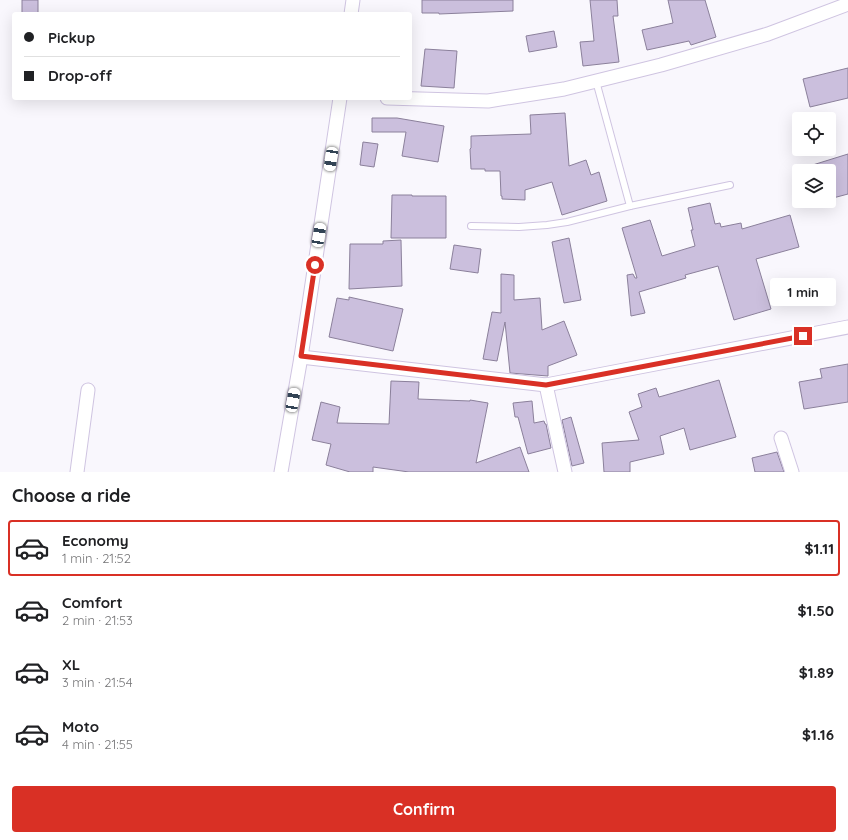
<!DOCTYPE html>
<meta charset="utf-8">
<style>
body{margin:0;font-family:Quicksand,sans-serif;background:#f2f2f2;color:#202124;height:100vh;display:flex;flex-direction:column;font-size:15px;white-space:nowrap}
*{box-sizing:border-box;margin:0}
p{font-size:13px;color:#757577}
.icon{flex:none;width:22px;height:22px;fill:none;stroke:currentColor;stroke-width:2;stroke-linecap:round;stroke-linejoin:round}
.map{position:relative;height:472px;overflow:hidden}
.side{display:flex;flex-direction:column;background:#fff;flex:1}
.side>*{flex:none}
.banner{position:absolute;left:12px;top:12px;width:400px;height:88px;border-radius:4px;box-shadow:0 4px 16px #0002;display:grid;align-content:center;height:88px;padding:0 12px;background:#fff}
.tools{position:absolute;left:792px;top:112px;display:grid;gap:8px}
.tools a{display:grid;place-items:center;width:44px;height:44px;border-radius:4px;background:#fff;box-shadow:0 4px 16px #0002;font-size:20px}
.end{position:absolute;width:18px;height:18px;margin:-9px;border:5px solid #d93025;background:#fff;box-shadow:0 0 0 2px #fff}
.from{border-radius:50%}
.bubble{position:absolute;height:28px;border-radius:4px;background:#fff;box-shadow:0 4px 16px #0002;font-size:13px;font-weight:800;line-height:28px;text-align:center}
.car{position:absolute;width:12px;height:24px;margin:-12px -6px;border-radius:5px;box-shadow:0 0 3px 1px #0007;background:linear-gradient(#fff 24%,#345 0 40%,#fff 0 76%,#345 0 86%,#fff 0)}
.banner b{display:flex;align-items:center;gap:14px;height:38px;font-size:15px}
.banner b+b{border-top:1px solid #e0e0e0}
.banner i{width:10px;height:10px;background:#202124}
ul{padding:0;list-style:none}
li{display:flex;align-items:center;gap:12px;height:56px;margin:0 8px 6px;padding:0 4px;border:2px solid transparent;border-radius:4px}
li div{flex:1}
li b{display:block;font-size:15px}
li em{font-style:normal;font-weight:800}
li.active{border-color:#d93025}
li>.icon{width:36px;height:36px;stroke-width:1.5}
h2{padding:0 12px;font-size:18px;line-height:48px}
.primary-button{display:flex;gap:8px;margin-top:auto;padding:8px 12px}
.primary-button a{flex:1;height:46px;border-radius:4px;background:#d93025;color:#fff;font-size:16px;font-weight:800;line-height:46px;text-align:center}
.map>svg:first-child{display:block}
</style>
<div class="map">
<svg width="848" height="472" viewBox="0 0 848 472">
<rect width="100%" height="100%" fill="#f9f7fd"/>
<!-- building -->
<g fill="#cbbfdd" stroke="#8b809b">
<rect x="22" y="0" width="16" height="14"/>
<path d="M422 0H513V11L439 14V13H422Z"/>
<path d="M590 0H617L618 16H613L619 62 583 66 580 42 594 41Z"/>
<path d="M668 0H705L716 37 691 45 689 41 647 50 642 30 673 23Z"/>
<path d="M554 31 557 47 529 52 526 36Z"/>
<path d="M425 49 457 51 454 88 421 86Z"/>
<path d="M848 68V98L810 107 803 79Z"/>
<path d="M565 113 569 166 586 160 591 175 599 172 607 201 562 215 552 182 525 190V200L502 199V196H501L500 171H485V169H471L470 149 471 148V136L531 134 530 115Z"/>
<path d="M372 118H397L444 126 438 162 402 156 406 132H372Z"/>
<path d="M363 142 378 144 374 167 360 165Z"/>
<path d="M848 154V194L833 198 829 187V171H803V168Z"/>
<path d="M392 195H412V196H446V238H391Z"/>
<path d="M710 203 715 224 720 223 721 227 741 223 742 229 790 215 799 247 756 259 771 309 734 320 718 266 685 275 686 278 639 292 645 313 631 316 627 275 633 274 635 278H637L622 228 650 220 662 256 695 246 691 230H693L688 208Z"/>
<path d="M569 238 581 300 564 303 552 242Z"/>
<path d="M401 240 402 286 349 289 350 244H383V241Z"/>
<path d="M454 245 481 249 478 273 450 269Z"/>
<path d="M501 274 514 275V300L540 298 542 330 564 321 577 355 548 366V376L510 373 505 322 497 361 483 359 492 312 501 313Z"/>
<path d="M349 297 403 309 393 351 329 337 337 298 349 300Z"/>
<path d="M848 364V402L804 409 799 382 822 378 820 369Z"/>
<path d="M719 380 736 437 690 450 684 428 660 436 664 454 630 462V472H604L602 443 639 440 629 412 642 407 638 394 656 388 659 397Z"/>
<path d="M391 381 419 382 418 399 470 401V400L488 403 476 463 520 447 529 472H409L373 467V472H350L326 465 331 444 312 440 321 402 340 407 337 423 389 424Z"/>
<path d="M532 401 534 423 544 421 545 424H546L551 448 528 454 518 417H515L513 403Z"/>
<path d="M571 417 584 463 572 466 562 420Z"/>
<path d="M777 452 784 472H755L752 458Z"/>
</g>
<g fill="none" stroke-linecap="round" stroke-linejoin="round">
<defs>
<g id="lane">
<path d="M596 81 630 206"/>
<path d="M471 226 519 227 547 225 567 222 630 206 730 185"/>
</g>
<g id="street">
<path d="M351 14 353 0"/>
<path d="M387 98 488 101 564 89 661 65 768 34 848 4"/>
<path d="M301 357 546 385 565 472"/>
<path d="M546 385 848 327"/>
<path d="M781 438 792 472"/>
<path d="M77 472 88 390"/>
<path d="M281 472 301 357 340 98"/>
</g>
</defs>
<!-- lane casing -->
<use href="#lane" stroke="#cfc4e1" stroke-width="8"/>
<!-- street casing -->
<use href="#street" stroke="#cfc4e1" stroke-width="15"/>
<!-- lane -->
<use href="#lane" stroke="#fff" stroke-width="6"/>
<!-- street -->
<use href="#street" stroke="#fff" stroke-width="13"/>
</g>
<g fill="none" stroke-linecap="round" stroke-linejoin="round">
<!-- route -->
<path stroke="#d93025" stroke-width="5" d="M315 265 301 356 546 385 803 336"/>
</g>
</svg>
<div class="tools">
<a><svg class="icon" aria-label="locate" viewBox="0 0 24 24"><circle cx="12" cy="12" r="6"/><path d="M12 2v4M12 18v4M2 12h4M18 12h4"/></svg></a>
<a><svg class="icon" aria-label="layers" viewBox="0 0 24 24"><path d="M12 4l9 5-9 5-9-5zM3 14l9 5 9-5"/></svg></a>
</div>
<i class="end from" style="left:315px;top:265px"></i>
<i class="end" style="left:803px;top:336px"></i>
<div class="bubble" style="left:770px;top:278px;width:66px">1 min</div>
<i class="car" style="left:331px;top:159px;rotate:189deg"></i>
<i class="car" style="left:319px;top:235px;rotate:9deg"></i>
<i class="car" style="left:293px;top:400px;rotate:10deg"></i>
<div class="banner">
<b><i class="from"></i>Pickup</b>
<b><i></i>Drop-off</b>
</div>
</div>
<section class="side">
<h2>Choose a ride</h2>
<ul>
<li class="active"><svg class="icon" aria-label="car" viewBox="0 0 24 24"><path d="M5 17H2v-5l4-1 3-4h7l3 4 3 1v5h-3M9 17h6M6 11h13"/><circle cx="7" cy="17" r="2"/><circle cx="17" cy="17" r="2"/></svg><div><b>Economy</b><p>1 min · 21:52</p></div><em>$1.11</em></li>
<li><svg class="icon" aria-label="car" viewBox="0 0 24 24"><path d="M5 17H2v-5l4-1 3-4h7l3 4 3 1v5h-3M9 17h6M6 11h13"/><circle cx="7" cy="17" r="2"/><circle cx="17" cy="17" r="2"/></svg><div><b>Comfort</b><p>2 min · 21:53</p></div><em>$1.50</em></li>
<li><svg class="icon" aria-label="car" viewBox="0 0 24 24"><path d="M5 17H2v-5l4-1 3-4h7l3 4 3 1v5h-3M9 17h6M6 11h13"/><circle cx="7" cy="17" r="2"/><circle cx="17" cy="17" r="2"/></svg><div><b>XL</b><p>3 min · 21:54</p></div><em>$1.89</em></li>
<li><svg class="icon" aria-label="car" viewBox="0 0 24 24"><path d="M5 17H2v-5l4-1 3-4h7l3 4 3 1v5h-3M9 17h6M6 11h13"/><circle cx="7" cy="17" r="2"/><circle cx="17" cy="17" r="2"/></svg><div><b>Moto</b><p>4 min · 21:55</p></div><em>$1.16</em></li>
</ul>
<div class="primary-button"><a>Confirm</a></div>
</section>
